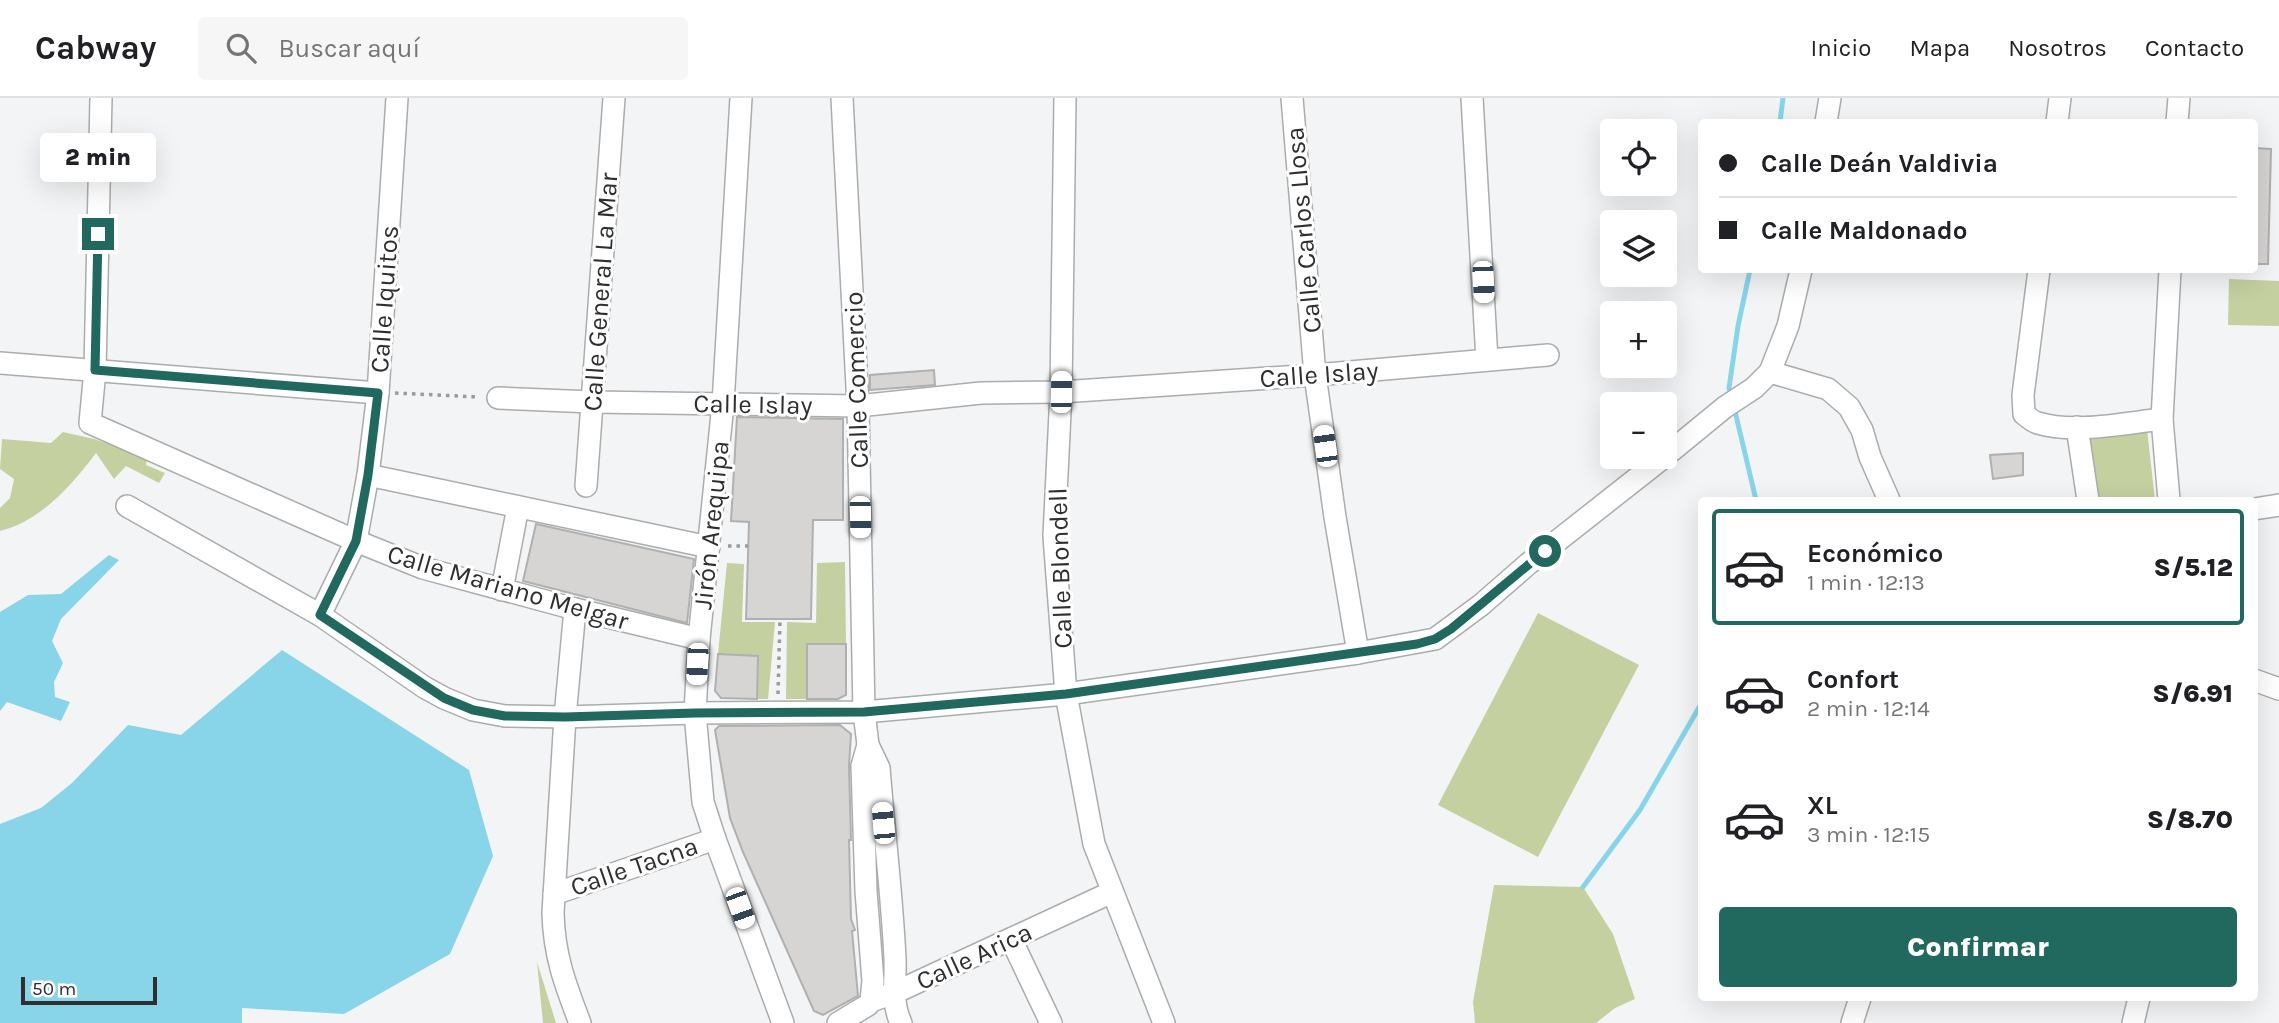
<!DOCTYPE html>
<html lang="es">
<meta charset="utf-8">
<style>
body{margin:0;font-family:Karla,sans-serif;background:#f6f6f6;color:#202124;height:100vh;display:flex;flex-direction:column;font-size:26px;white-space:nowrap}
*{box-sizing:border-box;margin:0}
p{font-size:23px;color:#757577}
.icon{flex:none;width:38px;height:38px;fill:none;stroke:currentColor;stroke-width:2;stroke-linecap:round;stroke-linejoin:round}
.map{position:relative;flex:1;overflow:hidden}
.panel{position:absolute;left:1698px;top:399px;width:560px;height:504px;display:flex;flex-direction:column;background:#fff;border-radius:7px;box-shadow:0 7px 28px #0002}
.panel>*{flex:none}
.top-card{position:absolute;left:1698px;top:21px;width:560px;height:154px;border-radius:7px;box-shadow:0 7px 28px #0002;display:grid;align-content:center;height:154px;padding:0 21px;background:#fff}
.buttons{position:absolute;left:1600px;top:21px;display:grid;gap:14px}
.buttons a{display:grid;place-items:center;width:77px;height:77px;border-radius:7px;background:#fff;box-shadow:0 7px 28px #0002;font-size:35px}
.scale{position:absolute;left:21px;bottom:18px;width:136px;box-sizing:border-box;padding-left:7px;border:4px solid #2f2f30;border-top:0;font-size:19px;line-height:24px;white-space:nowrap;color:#2f2f30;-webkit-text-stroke:5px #fff;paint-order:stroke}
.end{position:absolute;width:32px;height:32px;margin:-16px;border:9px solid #21685e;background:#fff;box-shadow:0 0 0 4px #fff}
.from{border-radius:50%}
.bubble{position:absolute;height:49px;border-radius:7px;background:#fff;box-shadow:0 7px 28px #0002;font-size:23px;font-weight:800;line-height:49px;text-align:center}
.car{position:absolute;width:21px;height:42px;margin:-21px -10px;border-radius:9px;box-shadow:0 0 5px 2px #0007;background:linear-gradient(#fff 24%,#345 0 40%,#fff 0 76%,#345 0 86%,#fff 0)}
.top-card b{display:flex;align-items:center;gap:24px;height:66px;font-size:26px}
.top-card b+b{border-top:2px solid #e0e0e0}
.top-card i{width:18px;height:18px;background:#202124}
ul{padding:12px 0 0;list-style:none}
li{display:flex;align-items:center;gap:21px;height:116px;margin:0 14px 10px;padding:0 7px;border:4px solid transparent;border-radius:7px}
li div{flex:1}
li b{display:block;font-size:26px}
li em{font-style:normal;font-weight:800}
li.on{border-color:#21685e}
li>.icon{width:63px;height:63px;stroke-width:1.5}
.action{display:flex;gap:14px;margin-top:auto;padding:14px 21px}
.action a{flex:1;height:80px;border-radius:7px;background:#21685e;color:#fff;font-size:28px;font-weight:800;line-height:80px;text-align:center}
header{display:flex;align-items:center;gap:42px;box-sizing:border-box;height:98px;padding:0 35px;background:#fff;border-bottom:2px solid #e0e0e0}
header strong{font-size:33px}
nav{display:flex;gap:38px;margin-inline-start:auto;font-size:24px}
.search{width:490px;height:63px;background:#f6f6f6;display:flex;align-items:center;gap:18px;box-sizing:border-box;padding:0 24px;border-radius:7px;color:#757577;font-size:26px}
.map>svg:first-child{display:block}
</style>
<header>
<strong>Cabway</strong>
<div class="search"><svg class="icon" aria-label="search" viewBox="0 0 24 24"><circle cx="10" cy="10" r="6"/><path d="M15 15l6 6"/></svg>Buscar aquí</div>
<nav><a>Inicio</a><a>Mapa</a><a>Nosotros</a><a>Contacto</a></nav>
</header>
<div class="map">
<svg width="2279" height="925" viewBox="0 0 2279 925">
<rect width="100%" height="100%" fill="#f3f4f5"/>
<!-- green -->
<g fill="#c4d0a0">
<path d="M2229 181 2279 183V228L2228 227Z"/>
<path d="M2147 331 2155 402H2095L2085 337Z"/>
<path d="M63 334 94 341 147 360 146 367 165 375 159 385 126 368 114 381 96 355C72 387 41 423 0 433V410L10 400 14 381 0 371 2 341 51 345Z"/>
<path d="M845 464 846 546H808L807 601H786L787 524 816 525 817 465Z"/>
<path d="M727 465 744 466 742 524H775L768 601H757L758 558 718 556Z"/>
<path d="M1538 515 1639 567 1538 759 1438 707Z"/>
<path d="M1494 787 1583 789 1613 836 1635 901 1615 910 1596 925H1475L1473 904Z"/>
<path d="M537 864 556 925H543Z"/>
</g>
<!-- water -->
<g fill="#88d4e8">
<path d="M109 457 119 462 61 521 52 543 63 565 54 584 55 599 70 604 61 623 7 604 0 613V514L28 497 61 496Z"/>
<path d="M282 552 469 672 493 758 450 856 344 916 242 910V925H0V726L41 710 72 685 128 627 181 637Z"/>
</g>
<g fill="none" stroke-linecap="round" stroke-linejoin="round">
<!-- stream -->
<g stroke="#88d4e8" stroke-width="5">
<path d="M1780 24 1783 0"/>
<path d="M1732 299 1729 290 1738 228 1750 172"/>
<path d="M1734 309 1756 402"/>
<path d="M1583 789 1640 712 1701 606"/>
</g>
</g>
<!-- building -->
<g fill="#d6d5d4" stroke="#b1b0b0" stroke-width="2">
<path d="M2254 50 2271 51 2268 166H2254Z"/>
<path d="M934 272 935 287 870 292V277Z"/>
<path d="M737 319 843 321V422H813L811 521H746L749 424 731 423Z"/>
<path d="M2023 355V377L1993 381 1990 357Z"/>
<path d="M536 426 694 461 687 525 523 483Z"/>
<path d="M807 546H846V597L838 601H807Z"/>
<path d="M718 556 758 558 757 601 721 600 715 593Z"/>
<path d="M840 627 851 636 849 668 851 742H849L851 821 855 832 852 833 858 898 823 917 814 913 743 754 730 720 715 632 719 628Z"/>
</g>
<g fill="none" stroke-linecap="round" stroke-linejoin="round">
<defs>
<g id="minor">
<path d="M101 0 95 272 90 325 356 443 423 470 575 511 699 541"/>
<path d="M741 0 723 306 699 541 695 615 703 704 715 741 783 925"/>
<path d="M842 0 858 308 864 614 868 647 879 670C884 733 892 797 895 861 896 883 891 904 901 925"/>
<path d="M1065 0 1061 294 1054 438 1066 596 1094 746 1164 925"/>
<path d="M1292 0 1315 277 1335 419 1358 555"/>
<path d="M1472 0 1487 262"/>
<path d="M1826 24 1830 0"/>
<path d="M2057 24 2060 0"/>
<path d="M2177 24 2179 0"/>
<path d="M2039 172 2023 297 2024 316C2029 320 2033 324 2038 325 2073 336 2125 325 2162 321"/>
<path d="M0 265 378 295"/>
<path d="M1770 274 1828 291 1849 309 1862 332 1870 359 1889 402"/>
<path d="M498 300 592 304 858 308 981 295 1061 294 1315 277 1548 257"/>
<path d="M2077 329 2088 402"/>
<path d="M1664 359 1725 309 1754 290 1770 274 1788 228 1801 172"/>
<path d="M368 377 709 449"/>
<path d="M586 388 614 0"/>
<path d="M2169 402 2162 321 2170 172"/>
<path d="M127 408 320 517 424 589 444 600 473 612 505 618 565 619 695 615 864 614 1066 596 1358 555 1435 541 1481 507 1528 466 1664 359"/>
<path d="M2254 411 2279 407"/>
<path d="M502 492 518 409"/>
<path d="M575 511 565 619 553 815C554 857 565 886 580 925"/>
<path d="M320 517 356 443 368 377 378 295 397 0"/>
<path d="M2254 582 2279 591"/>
<path d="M868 647 862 668 866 793 873 883 871 903"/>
<path d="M554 796 715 741"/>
<path d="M1011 841 1051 925"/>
<path d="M838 925 868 907 871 903 894 895 1112 794"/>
<path d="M1852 925 1860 900"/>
<path d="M2133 925 2139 900"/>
</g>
</defs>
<!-- minor casing -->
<use href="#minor" stroke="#abacad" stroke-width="24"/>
<!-- path -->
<g stroke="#9a9b9c" stroke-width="3.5" stroke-dasharray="3.5 5" stroke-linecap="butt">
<path d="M395 295 479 299"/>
<path d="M728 448H748"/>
<path d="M778 596 780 521"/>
</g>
<!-- minor -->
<use href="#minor" stroke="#fff" stroke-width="21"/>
</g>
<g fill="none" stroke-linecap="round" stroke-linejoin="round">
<!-- route -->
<path stroke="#21685e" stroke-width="9" d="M98 136 95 272 378 295 368 377 356 443 320 517 444 600 473 612 505 618 565 619 695 615 864 614 1066 596 1417 546 1435 541 1451 531 1545 453"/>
</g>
<g text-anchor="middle" stroke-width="6" stroke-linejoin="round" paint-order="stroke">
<!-- street labels -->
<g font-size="26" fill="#2f2f30" stroke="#fff">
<text transform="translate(1303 132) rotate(-95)" y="9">Calle Carlos Llosa</text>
<text transform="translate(600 194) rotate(-86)" y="9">Calle General La Mar</text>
<text transform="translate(384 201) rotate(-86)" y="9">Calle Iquitos</text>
<text transform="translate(1319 276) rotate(-4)" y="9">Calle Islay</text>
<text transform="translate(856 282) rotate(-92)" y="9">Calle Comercio</text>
<text transform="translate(753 306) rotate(1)" y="9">Calle Islay</text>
<text transform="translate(711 427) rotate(-84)" y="9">Jirón Arequipa</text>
<text transform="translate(1060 470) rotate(-92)" y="9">Calle Blondell</text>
<text transform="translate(508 489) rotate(16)" y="9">Calle Mariano Melgar</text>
<text transform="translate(634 768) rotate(-19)" y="9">Calle Tacna</text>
<text transform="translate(974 858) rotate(-25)" y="9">Calle Arica</text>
</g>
</g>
</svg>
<div class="buttons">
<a><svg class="icon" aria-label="locate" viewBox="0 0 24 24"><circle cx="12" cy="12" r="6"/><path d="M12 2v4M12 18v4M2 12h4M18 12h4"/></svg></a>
<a><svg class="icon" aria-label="layers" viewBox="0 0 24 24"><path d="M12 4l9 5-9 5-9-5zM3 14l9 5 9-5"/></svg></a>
<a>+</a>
<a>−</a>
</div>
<div class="scale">50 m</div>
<i class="end from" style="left:1545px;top:453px"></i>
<i class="end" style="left:98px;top:136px"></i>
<div class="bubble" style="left:40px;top:35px;width:116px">2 min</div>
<i class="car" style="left:1483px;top:184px;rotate:177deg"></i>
<i class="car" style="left:1061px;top:294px;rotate:1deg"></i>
<i class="car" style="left:1325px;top:348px;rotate:352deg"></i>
<i class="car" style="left:860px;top:419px;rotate:179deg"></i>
<i class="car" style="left:697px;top:566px;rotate:183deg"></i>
<i class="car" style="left:883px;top:725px;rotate:355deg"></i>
<i class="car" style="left:740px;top:810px;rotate:160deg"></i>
<div class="top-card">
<b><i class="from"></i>Calle Deán Valdivia</b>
<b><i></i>Calle Maldonado</b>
</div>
<section class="panel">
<ul>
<li class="on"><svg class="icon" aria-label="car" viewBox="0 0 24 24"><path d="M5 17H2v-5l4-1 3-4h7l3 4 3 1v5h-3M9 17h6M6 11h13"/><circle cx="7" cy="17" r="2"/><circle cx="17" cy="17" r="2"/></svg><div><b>Económico</b><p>1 min · 12:13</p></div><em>S/5.12</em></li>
<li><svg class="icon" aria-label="car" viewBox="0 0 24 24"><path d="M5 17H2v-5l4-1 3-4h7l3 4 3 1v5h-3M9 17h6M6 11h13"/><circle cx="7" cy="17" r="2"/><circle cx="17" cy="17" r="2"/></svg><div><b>Confort</b><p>2 min · 12:14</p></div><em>S/6.91</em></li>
<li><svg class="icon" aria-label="car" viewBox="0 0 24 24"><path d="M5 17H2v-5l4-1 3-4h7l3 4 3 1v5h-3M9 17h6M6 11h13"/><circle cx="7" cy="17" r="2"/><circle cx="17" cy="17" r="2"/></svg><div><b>XL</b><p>3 min · 12:15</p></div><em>S/8.70</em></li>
</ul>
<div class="action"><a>Confirmar</a></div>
</section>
</div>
